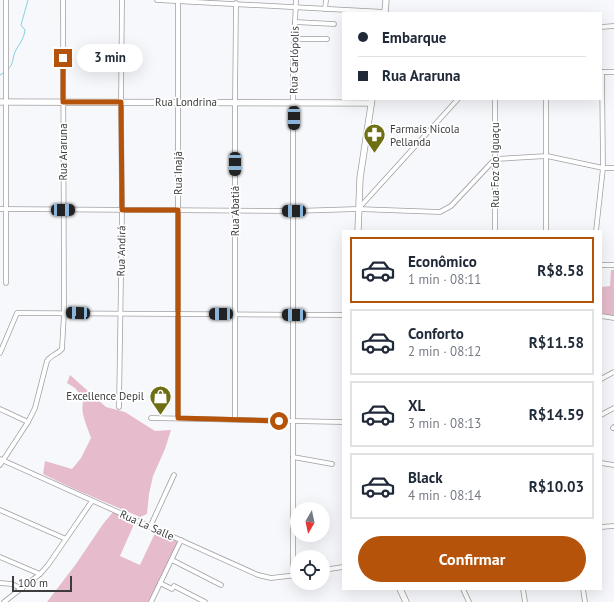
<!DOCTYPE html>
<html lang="pt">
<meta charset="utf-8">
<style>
body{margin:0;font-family:"PT Sans",sans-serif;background:#f6f6f7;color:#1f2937;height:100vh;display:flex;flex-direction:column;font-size:15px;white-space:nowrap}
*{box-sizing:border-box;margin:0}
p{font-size:13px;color:#747a83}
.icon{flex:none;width:22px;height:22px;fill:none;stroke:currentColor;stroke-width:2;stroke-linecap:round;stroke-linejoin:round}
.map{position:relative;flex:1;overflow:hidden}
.details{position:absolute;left:342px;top:230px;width:260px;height:360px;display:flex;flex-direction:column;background:#fff;border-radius:0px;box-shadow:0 4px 16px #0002}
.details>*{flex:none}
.top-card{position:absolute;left:342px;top:12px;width:260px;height:88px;border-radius:0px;box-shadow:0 4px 16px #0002;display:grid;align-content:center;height:88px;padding:0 16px;background:#fff}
.needle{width:26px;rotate:189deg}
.tools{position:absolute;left:290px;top:502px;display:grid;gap:8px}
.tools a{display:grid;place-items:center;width:40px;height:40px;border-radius:50%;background:#fff;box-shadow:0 4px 16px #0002;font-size:20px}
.scale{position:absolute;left:12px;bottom:10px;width:60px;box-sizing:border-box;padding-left:4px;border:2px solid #3c3c3e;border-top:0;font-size:11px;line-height:14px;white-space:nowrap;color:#3c3c3e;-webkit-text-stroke:3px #fff;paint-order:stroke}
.end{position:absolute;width:18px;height:18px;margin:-9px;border:5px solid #b45309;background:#fff;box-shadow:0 0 0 2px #fff}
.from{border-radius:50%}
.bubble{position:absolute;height:28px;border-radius:14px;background:#fff;box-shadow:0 4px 16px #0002;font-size:13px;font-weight:800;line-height:28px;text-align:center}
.car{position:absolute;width:12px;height:24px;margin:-12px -6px;border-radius:5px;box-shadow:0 0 3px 1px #0007;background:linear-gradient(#222 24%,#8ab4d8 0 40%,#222 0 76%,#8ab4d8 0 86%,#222 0)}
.top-card b{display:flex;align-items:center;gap:14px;height:38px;font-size:15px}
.top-card b+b{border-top:1px solid #e0e1e3}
.top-card i{width:10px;height:10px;background:#1f2937}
ul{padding:7px 0 0;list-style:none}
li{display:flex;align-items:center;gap:12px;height:66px;margin:0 8px 6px;padding:0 8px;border:2px solid #e0e1e3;border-radius:0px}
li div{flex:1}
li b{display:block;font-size:15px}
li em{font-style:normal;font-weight:800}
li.current{border-color:#b45309}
li>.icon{width:36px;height:36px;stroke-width:1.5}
.cta{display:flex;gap:8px;margin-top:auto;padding:8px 16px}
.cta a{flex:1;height:46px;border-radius:24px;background:#b45309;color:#fff;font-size:16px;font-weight:800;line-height:46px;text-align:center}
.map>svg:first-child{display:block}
</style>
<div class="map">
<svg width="614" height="602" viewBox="0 0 614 602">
<rect width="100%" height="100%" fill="#f7f8fb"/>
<!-- green -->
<g fill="#e6bccd">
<path d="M611 270H614V317L601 314V287L610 286Z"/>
<path d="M70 375 106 407 125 412 155 431 171 430 165 449 153 476 149 494 147 514 140 517 72 488 43 474 45 461 72 469 81 458 91 438C87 425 79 412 84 399L75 388 67 383Z"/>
<path d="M113 512 135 522 120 556 140 565 156 531 178 542 148 602H47L76 564 103 524Z"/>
</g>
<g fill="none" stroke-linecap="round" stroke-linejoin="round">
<!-- stream -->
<g stroke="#88d0e1" stroke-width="1">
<path d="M7 70C14 65 12 59 15 52 19 44 24 39 25 30L21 25 28 0"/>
<path d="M0 75 5 72"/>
</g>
<defs>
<g id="street">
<path d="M6 0V283"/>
<path d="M157 0 385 12"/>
<path d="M325 9 326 0"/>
<path d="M295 22 334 24"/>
<path d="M601 27 614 26"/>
<path d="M294 39H327"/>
<path d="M601 72H614"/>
<path d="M495 99V231"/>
<path d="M546 99V231"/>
<path d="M359 208 458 99"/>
<path d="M0 209 294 211 358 209 440 212 451 206 495 159 547 156 603 168H614"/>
<path d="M596 231 603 168 602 72"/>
<path d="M601 265H614"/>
<path d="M601 316 614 318"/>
<path d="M0 353 17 313 343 315"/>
<path d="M601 379 614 372"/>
<path d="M119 407 122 210 121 102 122 0"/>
<path d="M0 409 28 422"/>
<path d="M601 415 614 408"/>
<path d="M151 418 343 422"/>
<path d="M178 418V0"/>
<path d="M235 419V103L236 3"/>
<path d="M613 428 614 427"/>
<path d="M293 457 332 464"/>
<path d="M0 459 258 575 271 578 297 575"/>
<path d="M601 463 614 465"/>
<path d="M0 465 28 422 35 408 47 361C51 355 58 354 62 349L64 313 63 0"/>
<path d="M0 510 66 539"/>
<path d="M150 527 174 475"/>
<path d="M601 527 614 526"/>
<path d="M0 557 40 574"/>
<path d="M172 560 221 585"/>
<path d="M323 570 343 567"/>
<path d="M293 575V67L296 0"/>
<path d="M0 583 12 584 22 589"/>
<path d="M160 583 172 589 174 586 205 602"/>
<path d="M463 589 469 602"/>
<path d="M523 589 525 602"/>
<path d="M583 589 585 602"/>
<path d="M4 602 40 574 48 565 92 501"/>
<path d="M151 602 181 540"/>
</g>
<g id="secondary">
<path d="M385 13 386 0"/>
<path d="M0 102 371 103"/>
<path d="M358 231 360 178 372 99"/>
<path d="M400 589 406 602"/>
</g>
</defs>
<!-- street casing -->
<use href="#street" stroke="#a0a0a3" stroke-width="5.5"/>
<!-- secondary casing -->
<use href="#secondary" stroke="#a0a0a3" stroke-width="7"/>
<!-- street -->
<use href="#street" stroke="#fff" stroke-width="4"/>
<!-- secondary -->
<use href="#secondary" stroke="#fff" stroke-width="5.5"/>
</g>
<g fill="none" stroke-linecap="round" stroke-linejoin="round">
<!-- route -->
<path stroke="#b45309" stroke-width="5" d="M63 58V102H121L122 210H178V418L279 421"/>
</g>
<!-- icons -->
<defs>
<symbol id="pharmacy-pin" viewBox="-11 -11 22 30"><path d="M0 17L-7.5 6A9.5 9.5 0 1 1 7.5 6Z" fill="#6e6f13" stroke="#fff"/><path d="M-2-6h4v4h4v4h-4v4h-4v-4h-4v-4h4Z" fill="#fff"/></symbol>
<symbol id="shop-pin" viewBox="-11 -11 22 30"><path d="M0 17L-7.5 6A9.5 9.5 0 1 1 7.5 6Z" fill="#6e6f13" stroke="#fff"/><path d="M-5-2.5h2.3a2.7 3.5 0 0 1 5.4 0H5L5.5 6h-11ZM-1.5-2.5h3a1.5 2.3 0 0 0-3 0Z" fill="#fff"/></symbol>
</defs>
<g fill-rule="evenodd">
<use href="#pharmacy-pin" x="362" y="122" width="25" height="34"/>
<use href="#shop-pin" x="148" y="384" width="25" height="34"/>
</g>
<g text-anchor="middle" stroke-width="3.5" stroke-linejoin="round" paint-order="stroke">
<!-- street labels -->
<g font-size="11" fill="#3c3c3e" stroke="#fff">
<text transform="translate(294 60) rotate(-89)" y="4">Rua Carlópolis</text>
<text x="186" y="106">Rua Londrina</text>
<text transform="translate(63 152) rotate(-90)" y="4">Rua Araruna</text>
<text transform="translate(495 165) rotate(-90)" y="4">Rua Foz do Iguaçu</text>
<text transform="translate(178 173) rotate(-90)" y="4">Rua Inajá</text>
<text transform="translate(235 211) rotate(-90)" y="4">Rua Abatiá</text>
<text transform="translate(121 251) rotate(-89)" y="4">Rua Andirá</text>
<text transform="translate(147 525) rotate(24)" y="4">Rua La Salle</text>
</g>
<!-- poi labels -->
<g font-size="11" fill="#3c3c3e" stroke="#fff" text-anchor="start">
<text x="390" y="133">Farmais Nicola<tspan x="390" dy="13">Pellanda</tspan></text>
<text x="144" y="400" text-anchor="end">Excellence Depil</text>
</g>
</g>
</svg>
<div class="tools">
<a><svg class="needle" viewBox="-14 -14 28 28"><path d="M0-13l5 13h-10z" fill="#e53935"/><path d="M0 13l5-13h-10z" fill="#747a83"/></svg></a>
<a><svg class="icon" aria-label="locate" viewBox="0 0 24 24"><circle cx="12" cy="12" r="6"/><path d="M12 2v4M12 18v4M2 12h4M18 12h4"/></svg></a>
</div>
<div class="scale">100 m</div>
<i class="end from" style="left:279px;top:421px"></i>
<i class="end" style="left:63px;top:58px"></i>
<div class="bubble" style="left:77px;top:44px;width:66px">3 min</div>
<i class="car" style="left:294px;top:118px;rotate:180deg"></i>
<i class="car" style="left:235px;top:164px;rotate:180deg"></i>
<i class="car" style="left:63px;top:210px;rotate:90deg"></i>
<i class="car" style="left:294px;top:211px;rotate:270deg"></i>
<i class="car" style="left:78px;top:313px;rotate:272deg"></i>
<i class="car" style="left:221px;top:314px;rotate:270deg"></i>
<i class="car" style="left:294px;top:315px;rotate:271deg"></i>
<div class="top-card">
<b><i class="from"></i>Embarque</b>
<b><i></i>Rua Araruna</b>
</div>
<section class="details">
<ul>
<li class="current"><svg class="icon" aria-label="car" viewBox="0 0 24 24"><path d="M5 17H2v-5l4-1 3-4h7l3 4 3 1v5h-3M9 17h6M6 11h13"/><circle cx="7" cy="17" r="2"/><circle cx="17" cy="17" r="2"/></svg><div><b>Econômico</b><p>1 min · 08:11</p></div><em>R$8.58</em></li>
<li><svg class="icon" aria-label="car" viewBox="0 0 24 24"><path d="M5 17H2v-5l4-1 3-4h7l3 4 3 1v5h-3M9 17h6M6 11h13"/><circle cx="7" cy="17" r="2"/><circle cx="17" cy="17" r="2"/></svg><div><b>Conforto</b><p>2 min · 08:12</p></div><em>R$11.58</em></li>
<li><svg class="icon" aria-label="car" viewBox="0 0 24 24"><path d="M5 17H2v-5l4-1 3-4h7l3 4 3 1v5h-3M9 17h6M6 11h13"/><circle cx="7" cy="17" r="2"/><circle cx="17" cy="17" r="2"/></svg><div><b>XL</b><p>3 min · 08:13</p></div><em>R$14.59</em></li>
<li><svg class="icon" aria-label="car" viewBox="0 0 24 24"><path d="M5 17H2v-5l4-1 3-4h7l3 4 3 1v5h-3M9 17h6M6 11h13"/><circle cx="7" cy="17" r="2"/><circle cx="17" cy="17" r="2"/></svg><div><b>Black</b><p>4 min · 08:14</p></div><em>R$10.03</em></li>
</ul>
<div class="cta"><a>Confirmar</a></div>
</section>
</div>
